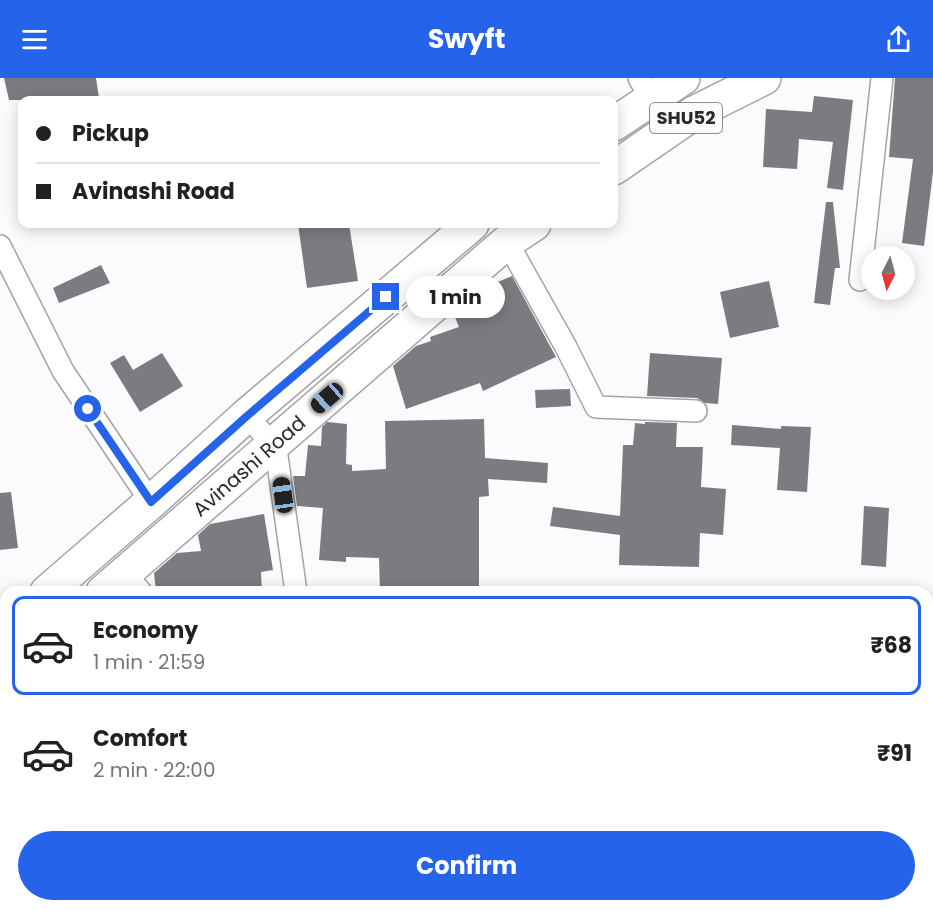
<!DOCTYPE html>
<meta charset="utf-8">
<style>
body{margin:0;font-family:Poppins,sans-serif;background:#f6f6f6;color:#202124;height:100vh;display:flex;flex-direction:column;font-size:22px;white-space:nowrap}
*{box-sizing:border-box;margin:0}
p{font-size:20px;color:#757577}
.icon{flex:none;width:33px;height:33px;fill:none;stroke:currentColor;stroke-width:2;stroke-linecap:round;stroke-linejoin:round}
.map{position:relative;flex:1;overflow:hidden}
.drawer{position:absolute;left:0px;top:508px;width:933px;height:326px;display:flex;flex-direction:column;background:#fff;border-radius:18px 18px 0 0;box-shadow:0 3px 15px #0003}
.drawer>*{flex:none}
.hud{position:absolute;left:18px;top:18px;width:600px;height:132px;border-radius:12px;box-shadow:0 3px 15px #0003;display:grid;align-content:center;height:132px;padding:0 18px;background:#fff}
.needle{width:39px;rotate:186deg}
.fabs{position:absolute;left:861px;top:168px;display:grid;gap:12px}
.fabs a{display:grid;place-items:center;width:54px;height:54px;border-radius:50%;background:#fff;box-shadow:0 3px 15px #0003;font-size:30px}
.end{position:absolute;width:27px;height:27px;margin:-14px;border:8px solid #2563eb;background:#fff;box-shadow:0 0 0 3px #fff}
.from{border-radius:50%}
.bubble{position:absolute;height:42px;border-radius:21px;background:#fff;box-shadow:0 3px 15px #0003;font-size:20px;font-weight:700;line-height:42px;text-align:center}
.car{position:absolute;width:18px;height:36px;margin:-18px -9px;border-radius:8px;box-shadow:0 0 4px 2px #0007;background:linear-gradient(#222 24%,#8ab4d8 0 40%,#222 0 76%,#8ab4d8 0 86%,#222 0)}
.hud b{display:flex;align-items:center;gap:21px;height:57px;font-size:22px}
.hud b+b{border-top:2px solid #e0e0e0}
.hud i{width:15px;height:15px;background:#202124}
ul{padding:10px 0 0;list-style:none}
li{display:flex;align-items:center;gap:18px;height:99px;margin:0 12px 9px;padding:0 6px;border:3px solid transparent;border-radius:12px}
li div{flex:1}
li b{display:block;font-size:22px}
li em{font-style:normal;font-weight:700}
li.active{border-color:#2563eb}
li>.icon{width:54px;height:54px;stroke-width:1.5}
.action{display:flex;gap:12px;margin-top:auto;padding:12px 18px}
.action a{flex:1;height:69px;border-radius:36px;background:#2563eb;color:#fff;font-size:24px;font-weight:700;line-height:69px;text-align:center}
header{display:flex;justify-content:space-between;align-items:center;height:78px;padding:0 18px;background:#2563eb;color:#fff;font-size:27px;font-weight:700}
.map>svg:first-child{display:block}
</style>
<header><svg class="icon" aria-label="menu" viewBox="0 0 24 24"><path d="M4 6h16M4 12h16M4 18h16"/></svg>Swyft<svg class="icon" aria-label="share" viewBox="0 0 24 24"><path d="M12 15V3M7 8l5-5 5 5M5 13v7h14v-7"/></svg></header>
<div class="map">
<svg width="933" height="833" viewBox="0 0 933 833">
<rect width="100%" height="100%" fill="#fbfbfe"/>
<!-- building -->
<g fill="#7e7b80">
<path d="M4 0H96L99 20 85 22H9Z"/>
<path d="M895 0H933V94L924 168 902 165 913 81 889 79Z"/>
<path d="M814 18 853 22 843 112 827 110 833 64 799 61 797 91 763 89 766 31 812 34Z"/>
<path d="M826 124H833L840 190H835L830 227 814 225Z"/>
<path d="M298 146H349L358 203 307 210Z"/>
<path d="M101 187 110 205 59 225 53 210Z"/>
<path d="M512 198 556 279 483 313 480 305 406 331 393 288 416 268 431 263 430 259 459 249 455 239 471 233 469 228 498 216 493 206Z"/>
<path d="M769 203 779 249 730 260 720 214Z"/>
<path d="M162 275 183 308 140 334 110 285 124 277 133 292Z"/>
<path d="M650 275 722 280 718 326 705 325 697 320 647 318Z"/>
<path d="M570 311 571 328 536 330 535 312Z"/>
<path d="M484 341 485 380 548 385 547 405 488 401 489 418 479 419V514H380L379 480 346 479V484L319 482 323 430 297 428 293 398H305L308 367 321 368 322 349 327 344 347 346 346 386 352 387V393L386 391 385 343Z"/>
<path d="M645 344 677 345 676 369H703L701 409 726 411 723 457 700 455 699 489 619 487 620 457 550 448 553 429 620 438 623 367H633L635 345 645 346Z"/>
<path d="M732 347 781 351V348L811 349 807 414 777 412 780 370 731 367Z"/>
<path d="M11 414 18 470 0 472V415Z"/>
<path d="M864 428 889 430 886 489 861 487Z"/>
<path d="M264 436 273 492 261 494 262 514H156L154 495 177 475 201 473 198 457 210 446Z"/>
</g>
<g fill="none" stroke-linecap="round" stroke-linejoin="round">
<defs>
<g id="minor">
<path d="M639 0 651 21"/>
<path d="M507 164 566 269 596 329 696 333"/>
<path d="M0 168 63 293 151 424"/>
<path d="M860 202 882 0"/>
<path d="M247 337 276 371 296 514"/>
<path d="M125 496 141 514"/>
<path d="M348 828 349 833"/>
</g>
<g id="primary">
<path d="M614 46 683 0"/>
<path d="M614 90 694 35 764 0"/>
<path d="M47 514 151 424 247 337 472 146"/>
<path d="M103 514 507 164 534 146"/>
<path d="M0 555 6 550"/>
<path d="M0 604 6 598"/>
</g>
</defs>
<!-- minor casing -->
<use href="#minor" stroke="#a3a3a8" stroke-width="24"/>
<!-- primary casing -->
<use href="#primary" stroke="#a3a3a8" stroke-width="36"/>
<!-- minor -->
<use href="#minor" stroke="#fff" stroke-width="21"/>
<!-- primary -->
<use href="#primary" stroke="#fff" stroke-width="33"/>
</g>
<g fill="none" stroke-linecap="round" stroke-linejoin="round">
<!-- route -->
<path stroke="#2563eb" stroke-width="8" d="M88 331 151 424 247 338 386 219"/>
</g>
<g text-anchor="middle" stroke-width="6" stroke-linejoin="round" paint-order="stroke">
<!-- shield labels -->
<rect fill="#fbfbfe" stroke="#69696c" stroke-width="1.5" x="650" y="25" width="72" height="30" rx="4.5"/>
<g font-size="18" font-weight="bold" fill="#2a2a2d">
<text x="686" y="46">SHU52</text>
</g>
<!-- street labels -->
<g font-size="20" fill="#2a2a2d" stroke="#fbfbfe">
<text transform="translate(249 388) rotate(-41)" y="7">Avinashi Road</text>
</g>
</g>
</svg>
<div class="fabs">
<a><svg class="needle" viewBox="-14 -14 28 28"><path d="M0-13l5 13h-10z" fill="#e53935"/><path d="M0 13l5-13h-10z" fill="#757577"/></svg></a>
</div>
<i class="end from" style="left:88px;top:331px"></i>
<i class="end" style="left:386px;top:219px"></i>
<div class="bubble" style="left:406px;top:198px;width:99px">1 min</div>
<i class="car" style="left:327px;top:320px;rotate:229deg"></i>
<i class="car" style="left:283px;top:417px;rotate:352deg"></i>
<div class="hud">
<b><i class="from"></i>Pickup</b>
<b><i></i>Avinashi Road</b>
</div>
<section class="drawer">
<ul>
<li class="active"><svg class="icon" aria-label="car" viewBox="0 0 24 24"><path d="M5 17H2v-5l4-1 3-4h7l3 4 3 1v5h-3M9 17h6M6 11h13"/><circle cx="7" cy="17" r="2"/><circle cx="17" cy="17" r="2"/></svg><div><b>Economy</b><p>1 min · 21:59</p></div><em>₹68</em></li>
<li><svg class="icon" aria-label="car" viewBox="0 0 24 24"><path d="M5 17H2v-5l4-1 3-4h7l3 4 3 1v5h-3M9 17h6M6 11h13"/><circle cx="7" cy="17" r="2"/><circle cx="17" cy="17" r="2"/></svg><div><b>Comfort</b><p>2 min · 22:00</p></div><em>₹91</em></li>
</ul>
<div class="action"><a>Confirm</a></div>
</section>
</div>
